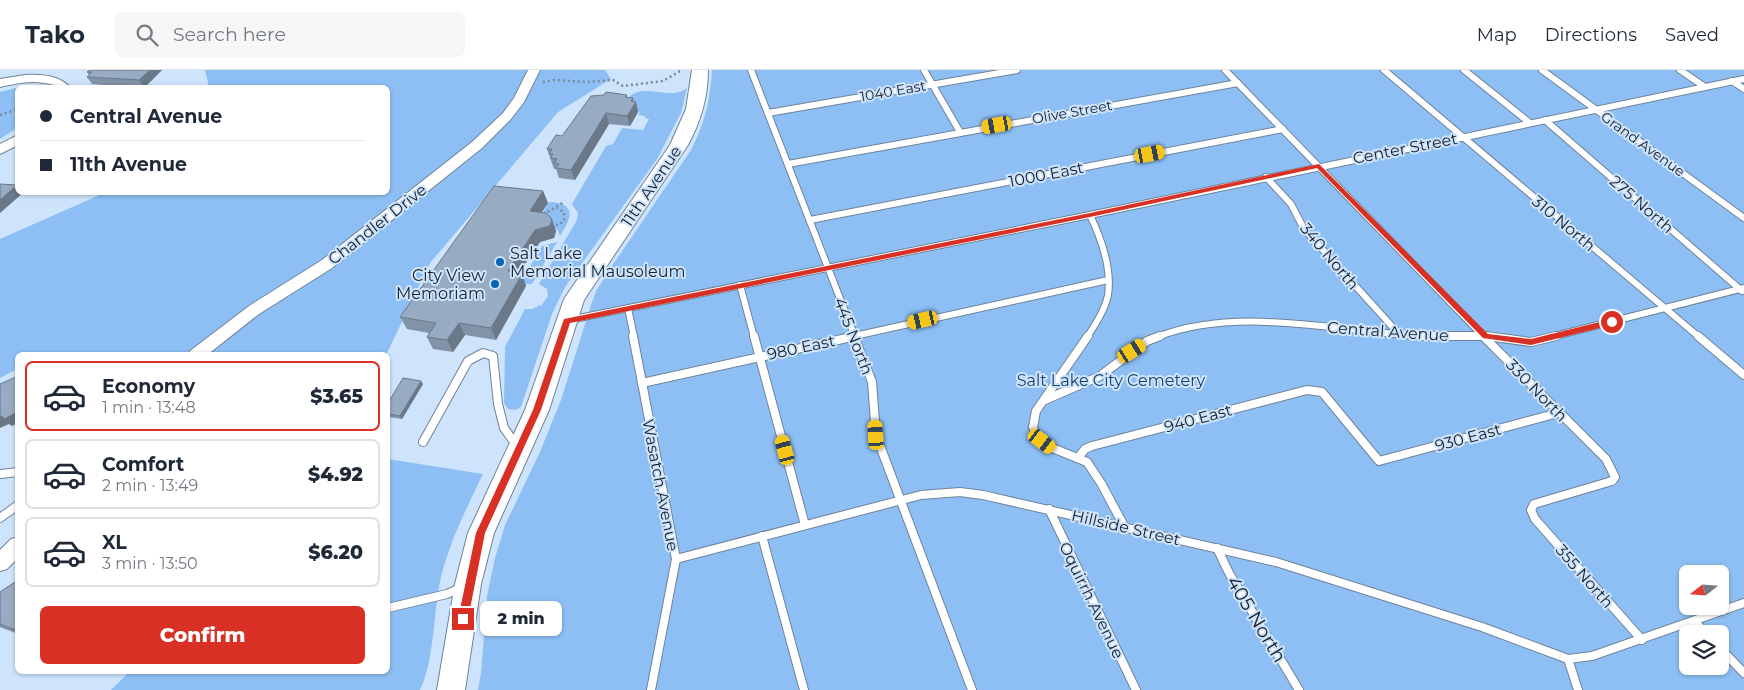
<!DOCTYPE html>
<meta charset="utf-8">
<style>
body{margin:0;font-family:Montserrat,sans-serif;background:#f6f6f7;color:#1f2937;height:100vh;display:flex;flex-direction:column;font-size:19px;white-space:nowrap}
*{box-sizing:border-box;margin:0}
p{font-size:16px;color:#747a83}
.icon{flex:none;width:28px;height:28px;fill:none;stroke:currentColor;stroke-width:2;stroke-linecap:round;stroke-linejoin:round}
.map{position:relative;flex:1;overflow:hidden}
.details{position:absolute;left:15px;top:282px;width:375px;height:322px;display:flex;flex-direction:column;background:#fff;border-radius:8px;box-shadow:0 1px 4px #0004}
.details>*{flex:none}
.top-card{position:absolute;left:15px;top:15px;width:375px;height:110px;border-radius:8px;box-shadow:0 1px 4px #0004;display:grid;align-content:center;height:110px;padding:0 25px;background:#fff}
.needle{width:32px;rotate:253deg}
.tools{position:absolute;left:1679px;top:495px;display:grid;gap:10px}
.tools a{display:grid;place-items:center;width:50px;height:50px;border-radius:8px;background:#fff;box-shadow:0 1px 4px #0004;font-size:25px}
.end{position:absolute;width:22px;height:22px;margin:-11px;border:6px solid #d93025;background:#fff;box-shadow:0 0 0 2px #fff}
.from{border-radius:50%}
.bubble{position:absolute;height:35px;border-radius:8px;background:#fff;box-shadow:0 1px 4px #0004;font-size:16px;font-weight:800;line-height:35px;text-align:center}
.car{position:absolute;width:15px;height:30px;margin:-15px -8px;border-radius:6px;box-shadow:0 0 4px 1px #0007;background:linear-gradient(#f5c518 24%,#345 0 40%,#f5c518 0 76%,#345 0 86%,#f5c518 0)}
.top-card b{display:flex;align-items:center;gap:18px;height:48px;font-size:19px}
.top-card b+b{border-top:1px solid #e0e1e3}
.top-card i{width:12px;height:12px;background:#1f2937}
ul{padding:9px 0 0;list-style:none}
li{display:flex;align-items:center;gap:15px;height:70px;margin:0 10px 8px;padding:0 15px;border:2px solid #e0e1e3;border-radius:8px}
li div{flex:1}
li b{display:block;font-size:19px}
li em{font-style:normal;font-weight:800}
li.active{border-color:#d93025}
li>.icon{width:45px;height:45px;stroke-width:1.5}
.button{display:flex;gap:10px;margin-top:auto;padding:10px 25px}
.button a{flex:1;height:58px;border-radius:8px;background:#d93025;color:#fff;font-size:20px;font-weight:800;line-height:58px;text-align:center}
header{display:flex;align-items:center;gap:30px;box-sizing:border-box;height:70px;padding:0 25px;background:#fff;border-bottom:1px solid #e0e1e3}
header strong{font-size:24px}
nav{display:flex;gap:28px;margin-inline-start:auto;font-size:18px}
.search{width:350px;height:45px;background:#f6f6f7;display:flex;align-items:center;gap:12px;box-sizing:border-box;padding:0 18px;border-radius:8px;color:#747a83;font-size:19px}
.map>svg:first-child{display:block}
</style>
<header>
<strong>Tako</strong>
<div class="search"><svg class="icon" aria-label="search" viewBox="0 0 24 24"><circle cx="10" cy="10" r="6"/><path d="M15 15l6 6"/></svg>Search here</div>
<nav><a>Map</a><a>Directions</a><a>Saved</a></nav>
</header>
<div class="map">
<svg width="1744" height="620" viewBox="0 0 1744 620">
<rect width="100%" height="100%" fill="#cee4fc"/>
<!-- green -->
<g fill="#8dbff5" fill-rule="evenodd">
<path d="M205 0H605L611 9 558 42 430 193 386 285H18L17 299 0 308V169L104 123 388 122V18L209 17Z"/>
<path d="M712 0H1744V620H478L481 603 487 526 495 488 505 455 540 382 561 330 592 232 596 221 614 193 691 80C705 53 710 31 712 0ZM1688 504H1720V536H1688ZM1688 564H1720V596H1688Z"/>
<path d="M23 16 46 17 18 18 17 58 0 69V22Z"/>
<path d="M687 18 681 43 657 89 565 217 552 244 521 337 516 340 508 339 504 333 505 277 525 239H532L540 235 541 236 548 226 547 219 539 214 577 150 578 143 572 134 606 76 613 74 622 58 643 60 649 49 645 48V46L638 45 640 42 635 41 628 28C644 11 669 32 687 18Z"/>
<path d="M549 132C577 133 572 148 560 166L557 159 535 156Z"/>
<path d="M557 172 532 214H520L542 176Z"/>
<path d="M388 389 483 404C467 437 450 471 441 507 433 542 435 589 420 620H111L128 603 388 602Z"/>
</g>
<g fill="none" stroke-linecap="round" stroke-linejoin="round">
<defs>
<g id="lane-far1">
<path d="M751 0 855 267"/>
<path d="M924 0 960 62"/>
<path d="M1225 0 1484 267"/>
<path d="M1384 0 1699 267"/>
<path d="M1464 0 1530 53"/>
<path d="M1542 0 1744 148"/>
<path d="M1680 0 1705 17"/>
<path d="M1732 11 1744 19"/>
<path d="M768 43 1017 0"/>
<path d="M1545 50 1742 221"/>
<path d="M788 94 1238 13"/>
<path d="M1266 107 1291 134 1304 159 1398 263"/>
<path d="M810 150 1283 59"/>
<path d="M740 215 754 267"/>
<path d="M628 238 634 267"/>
<path d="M569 250 1090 145 1744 9"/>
<path d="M850 267 1108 210"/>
<path d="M1087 267C1096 254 1105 240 1108 225 1112 199 1101 168 1090 145"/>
<path d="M1157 267C1239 235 1337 262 1421 266 1445 267 1470 264 1494 267"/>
<path d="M1551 267 1744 218"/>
</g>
<g id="lane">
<path d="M633 266 676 489 651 620"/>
<path d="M754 266 805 455"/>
<path d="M854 266 872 312 876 365 972 620"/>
<path d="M1088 266 1036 341 1033 357 1037 366 1050 377 1087 392 1101 413 1124 456"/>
<path d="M1420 266H1486L1531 272 1556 266"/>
<path d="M1483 266 1606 389 1615 407 1612 411 1534 434 1531 440 1535 449 1642 570"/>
<path d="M1698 266 1744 305"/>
<path d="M642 313 856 266"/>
<path d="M1045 330 1100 306 1147 271 1160 266"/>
<path d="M423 372 468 291 483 283 493 286 498 334 504 358 517 376"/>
<path d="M1078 388 1085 379 1092 376 1307 320 1322 322 1379 391 1558 343"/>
<path d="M0 404 18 402"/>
<path d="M1049 439 1136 620"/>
<path d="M0 448 18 435"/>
<path d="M762 466 804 620"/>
<path d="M1217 478 1229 503 1299 620"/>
<path d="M676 489 921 425 960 422 983 425 1276 492 1482 557 1568 589 1592 586 1744 533"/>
<path d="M388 538 447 524 462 517"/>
<path d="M1694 551 1707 564"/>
<path d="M1720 578 1744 603"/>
<path d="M1568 589 1578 620"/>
</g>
<g id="street">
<path d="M528 0H540L524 32 511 49 482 78 332 198 259 244 207 285H188L190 281 249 236 322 190 472 72 503 43 514 28Z"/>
<path d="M25 5C41 4 59 5 71 18 60 18 54 14 44 13 29 10 14 14 0 17V9Z"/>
<path d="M18 65V75L0 84V74Z"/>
<path d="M18 467V488L7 499 0 501V480L11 469Z"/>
</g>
<path id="secondary" d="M692 0H708C708 27 701 51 688 75L584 230 549 340 494 463 481 514 465 620H437L455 514 468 463 525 340 564 229 670 75 686 39Z"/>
</defs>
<!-- lane-far1 casing -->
<use href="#lane-far1" stroke="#6f8398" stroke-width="8"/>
<!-- lane casing -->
<use href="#lane" stroke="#6f8398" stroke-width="10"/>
<!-- street casing -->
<use href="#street" stroke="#6f8398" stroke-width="2"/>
<!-- secondary casing -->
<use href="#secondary" stroke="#6f8398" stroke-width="2"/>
<!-- path -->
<g stroke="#79899a" stroke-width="2.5" stroke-dasharray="2 3" stroke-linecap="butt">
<path d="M543 12 554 10 587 12 613 10 623 16 663 11 682 0"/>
<path d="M0 45 18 39"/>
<path d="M547 147 548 142 564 132"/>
<path d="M551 154 559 155 564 150V142L557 138"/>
</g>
<!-- lane-far1 -->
<use href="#lane-far1" stroke="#fff" stroke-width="6"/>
<!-- lane -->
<use href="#lane" stroke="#fff" stroke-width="8"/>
<!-- street -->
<use href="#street" fill="#fff" fill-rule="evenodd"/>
<!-- secondary -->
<use href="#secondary" fill="#fff" fill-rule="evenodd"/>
</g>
<!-- wall -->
<g fill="#8293a7">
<path d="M90 0H162L144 18 92 14 87 7 89 5 87 2Z"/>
<path d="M627 25V27L634 32H636L638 42 630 56 609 54 575 110 559 108 556 99H554L547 79 562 66Z"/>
<path d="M543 121 548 133 541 143 556 161 554 168 540 172 519 203 522 204 526 216 496 270 465 265 453 282 433 279 427 267 429 263 407 259 400 247Z"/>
<path d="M423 314 402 349 388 347V333Z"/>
<path d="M18 510V564L0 557V522Z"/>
</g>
<!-- shaded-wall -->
<g fill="#6a7888">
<path d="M150 0H162L144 18 139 10Z"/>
<path d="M633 28 634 34 636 32 638 42 630 56 627 46 631 31Z"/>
<path d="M606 43 609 54 575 110 571 100Z"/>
<path d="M17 115 18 116V122L23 123 0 143V130Z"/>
<path d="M543 121 548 133 534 154 530 141Z"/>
<path d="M552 149 556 161 554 168 540 172 512 213 508 201 535 160Z"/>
<path d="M522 204 526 216 496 270 491 258Z"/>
<path d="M459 253 465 265 453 282 447 270Z"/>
<path d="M421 311 423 314 402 349 400 346Z"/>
<path d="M18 342V353L12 356 9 354 0 358V347Z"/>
</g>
<!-- building -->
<g fill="#97abc2" stroke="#6a7888">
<path d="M90 0H150L139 10 87 7 92 2H87Z"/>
<path d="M606 22 627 25 625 27 633 28 631 31 636 32 627 46 606 43 571 100 556 98 559 94 554 93 557 89 550 88 553 84H549L552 79H547L556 65 562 66 591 26 604 25Z"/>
<path d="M0 114 17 115 0 130Z"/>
<path d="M494 116 543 121 530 141 546 143 552 149 550 156 535 160 508 201 522 204 491 258 459 253 447 270 427 267 436 253 400 247Z"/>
<path d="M18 306V342L4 349 2 346 0 347V314Z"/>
<path d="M403 308 421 311 400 346 388 344V333Z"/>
<path d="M18 510V561L0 554V522Z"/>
</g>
<!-- route -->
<path fill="#d93025" d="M1319 94 1488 264 1531 269 1612 249 1615 252 1612 255 1531 275 1483 268 1317 98 1090 147 570 253 541 340 485 463 468 549 466 552H459L458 549 476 463 533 340 564 249 1090 143Z"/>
<!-- markers -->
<g fill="#0566b3" stroke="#cee4fc" stroke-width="2">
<circle cx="500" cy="192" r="5"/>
<circle cx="495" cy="214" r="5"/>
</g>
<g text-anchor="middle" stroke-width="4" stroke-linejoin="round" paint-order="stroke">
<!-- far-street labels -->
<g font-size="14" fill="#182029" stroke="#cee4fc">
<text transform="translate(893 21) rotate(-10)" y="5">1040 East</text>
<text transform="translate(1072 42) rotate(-10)" y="5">Olive Street</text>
<text transform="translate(1643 74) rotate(36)" y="5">Grand Avenue</text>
</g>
<!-- street labels -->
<g font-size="16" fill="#182029" stroke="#cee4fc">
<text transform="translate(1405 78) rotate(-11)" y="6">Center Street</text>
<text transform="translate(1046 104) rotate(-11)" y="6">1000 East</text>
<text transform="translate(651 116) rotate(-56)" y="6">11th Avenue</text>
<text transform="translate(1642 134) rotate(41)" y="6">275 North</text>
<text transform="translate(1564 153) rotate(40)" y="6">310 North</text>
<text transform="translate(377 154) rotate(-38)" y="6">Chandler Drive</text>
<text transform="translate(1330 186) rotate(50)" y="6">340 North</text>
<text transform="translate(1388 261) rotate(4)" y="6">Central Avenue</text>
<text transform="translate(854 266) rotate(69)" y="6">445 North</text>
<text transform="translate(801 277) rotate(-12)" y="6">980 East</text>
<text transform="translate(1537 320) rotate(46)" y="6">330 North</text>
<text transform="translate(1198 348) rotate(-15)" y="6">940 East</text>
<text transform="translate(1468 367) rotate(-15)" y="6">930 East</text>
<text transform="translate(661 415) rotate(79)" y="6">Wasatch Avenue</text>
<text transform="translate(1126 457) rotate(13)" y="6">Hillside Street</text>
<text transform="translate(1585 506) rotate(49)" y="6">355 North</text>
<text transform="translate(1092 530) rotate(64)" y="6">Oquirrh Avenue</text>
</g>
<!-- poi labels -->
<g font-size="16" fill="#182029" stroke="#cee4fc" text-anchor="start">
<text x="510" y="189">Salt Lake<tspan x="510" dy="18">Memorial Mausoleum</tspan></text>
<text x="485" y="211" text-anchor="end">City View<tspan x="485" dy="18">Memoriam</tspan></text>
</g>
<!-- park labels -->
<g font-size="16" fill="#174068" stroke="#cee4fc">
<text x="1111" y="316">Salt Lake City Cemetery</text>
</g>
<!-- near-street labels -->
<g font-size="19" fill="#182029" stroke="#cee4fc">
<text transform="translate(1257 549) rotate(59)" y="7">405 North</text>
</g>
</g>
</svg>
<div class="tools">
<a><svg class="needle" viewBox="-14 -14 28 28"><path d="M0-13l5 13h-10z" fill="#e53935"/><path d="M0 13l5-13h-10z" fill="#747a83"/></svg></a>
<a><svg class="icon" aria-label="layers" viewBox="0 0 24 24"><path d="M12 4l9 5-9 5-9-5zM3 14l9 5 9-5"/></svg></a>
</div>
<i class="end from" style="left:1612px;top:252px"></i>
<i class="end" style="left:463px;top:549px"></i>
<div class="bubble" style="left:480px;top:531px;width:82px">2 min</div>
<i class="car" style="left:997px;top:55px;rotate:260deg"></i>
<i class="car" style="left:1150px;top:84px;rotate:79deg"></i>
<i class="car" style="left:923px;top:250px;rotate:257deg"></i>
<i class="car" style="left:1132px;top:281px;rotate:58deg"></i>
<i class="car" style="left:876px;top:365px;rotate:356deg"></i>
<i class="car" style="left:1042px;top:371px;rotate:127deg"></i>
<i class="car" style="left:785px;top:380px;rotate:345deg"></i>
<div class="top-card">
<b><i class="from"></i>Central Avenue</b>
<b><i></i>11th Avenue</b>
</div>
<section class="details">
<ul>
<li class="active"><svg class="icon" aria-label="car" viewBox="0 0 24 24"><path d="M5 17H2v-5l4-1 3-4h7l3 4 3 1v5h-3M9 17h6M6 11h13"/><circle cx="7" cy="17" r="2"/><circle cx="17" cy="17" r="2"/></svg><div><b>Economy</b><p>1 min · 13:48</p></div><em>$3.65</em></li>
<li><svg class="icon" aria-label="car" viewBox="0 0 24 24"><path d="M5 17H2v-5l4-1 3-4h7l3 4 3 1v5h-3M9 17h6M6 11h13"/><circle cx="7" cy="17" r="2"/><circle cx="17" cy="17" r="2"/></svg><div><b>Comfort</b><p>2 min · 13:49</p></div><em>$4.92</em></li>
<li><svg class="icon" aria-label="car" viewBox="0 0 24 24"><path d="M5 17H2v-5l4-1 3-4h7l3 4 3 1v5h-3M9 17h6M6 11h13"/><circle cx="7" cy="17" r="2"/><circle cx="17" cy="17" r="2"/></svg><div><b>XL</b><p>3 min · 13:50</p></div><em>$6.20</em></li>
</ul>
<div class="button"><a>Confirm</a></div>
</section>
</div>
